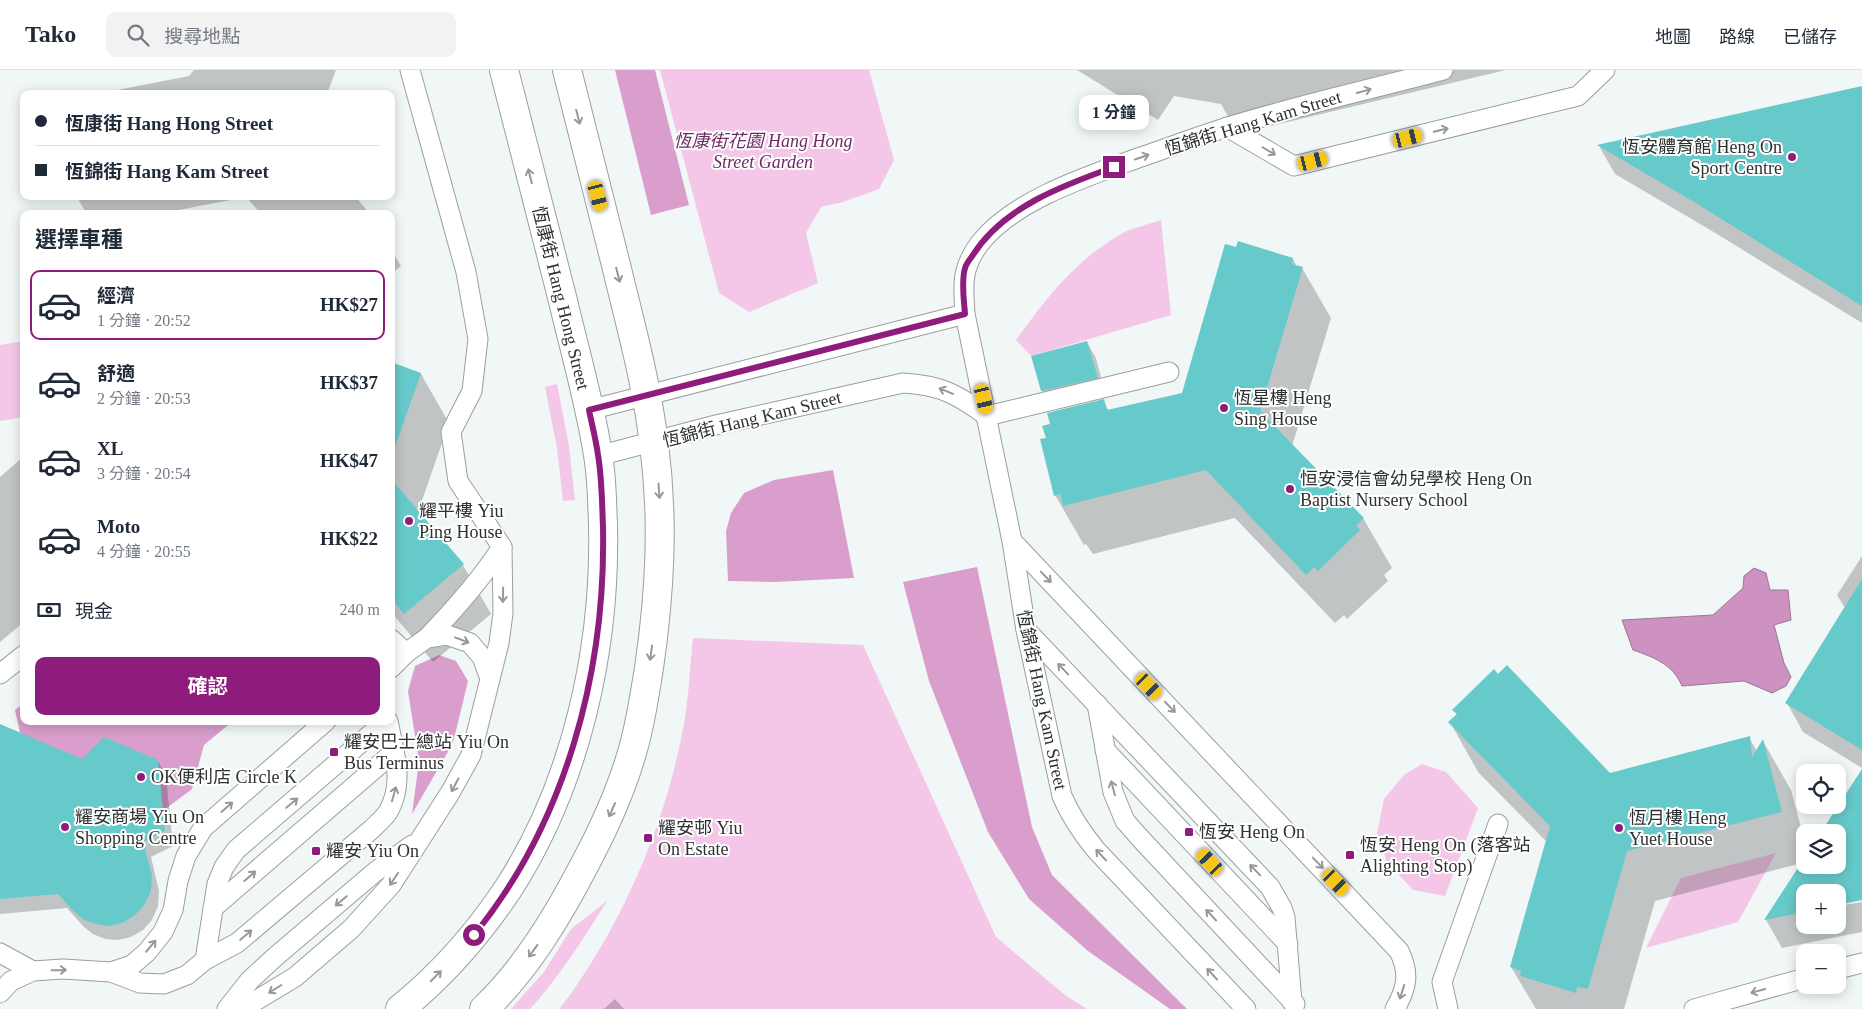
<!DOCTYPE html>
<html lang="zh-TW">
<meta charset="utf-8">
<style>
body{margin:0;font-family:"Times New Roman","Noto Sans TC",serif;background:#f2f2f3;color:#1f2937;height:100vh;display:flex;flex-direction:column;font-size:19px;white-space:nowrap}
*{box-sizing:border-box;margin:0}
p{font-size:16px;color:#747a83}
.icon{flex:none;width:28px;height:28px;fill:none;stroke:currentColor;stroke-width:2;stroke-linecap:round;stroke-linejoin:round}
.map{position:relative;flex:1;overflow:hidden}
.drawer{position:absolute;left:20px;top:140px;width:375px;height:515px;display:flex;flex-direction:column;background:#fff;border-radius:10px;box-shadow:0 2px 12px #0003}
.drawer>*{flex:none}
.banner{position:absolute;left:20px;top:20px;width:375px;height:110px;border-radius:10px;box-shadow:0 2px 12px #0003;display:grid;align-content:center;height:110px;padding:0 15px;background:#fff}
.buttons{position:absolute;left:1796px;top:694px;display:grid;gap:10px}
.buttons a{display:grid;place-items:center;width:50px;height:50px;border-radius:10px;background:#fff;box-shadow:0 2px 12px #0003;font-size:25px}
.end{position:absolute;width:22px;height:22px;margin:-11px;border:6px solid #8e1c7d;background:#fff;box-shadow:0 0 0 2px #fff}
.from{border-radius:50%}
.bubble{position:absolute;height:35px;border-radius:10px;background:#fff;box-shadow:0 2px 12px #0003;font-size:16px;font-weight:700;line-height:35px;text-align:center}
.car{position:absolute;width:15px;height:30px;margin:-15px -8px;border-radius:6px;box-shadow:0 0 4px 1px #0007;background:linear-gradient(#f5c518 24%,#345 0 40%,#f5c518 0 76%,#345 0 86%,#f5c518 0)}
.banner b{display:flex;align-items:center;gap:18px;height:48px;font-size:19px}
.banner b+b{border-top:1px solid #e0e1e3}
.banner i{width:12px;height:12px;background:#1f2937}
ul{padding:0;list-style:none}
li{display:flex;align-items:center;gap:15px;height:70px;margin:0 10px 8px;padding:0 5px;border:2px solid transparent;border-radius:10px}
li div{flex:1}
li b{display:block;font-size:19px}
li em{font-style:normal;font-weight:700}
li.current{border-color:#8e1c7d}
li>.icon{width:45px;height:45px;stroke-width:1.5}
h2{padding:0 15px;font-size:22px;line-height:60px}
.pay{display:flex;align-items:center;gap:12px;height:55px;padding:0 15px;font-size:19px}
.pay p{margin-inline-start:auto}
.cta{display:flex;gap:10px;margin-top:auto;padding:10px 15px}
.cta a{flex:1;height:58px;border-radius:10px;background:#8e1c7d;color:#fff;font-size:20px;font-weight:700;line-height:58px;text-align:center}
header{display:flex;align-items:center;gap:30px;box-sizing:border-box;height:70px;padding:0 25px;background:#fff;border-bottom:1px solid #e0e1e3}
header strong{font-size:24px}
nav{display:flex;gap:28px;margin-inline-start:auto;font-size:18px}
.search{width:350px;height:45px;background:#f2f2f3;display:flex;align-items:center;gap:12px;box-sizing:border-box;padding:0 18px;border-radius:10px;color:#747a83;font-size:19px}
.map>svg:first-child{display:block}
</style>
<header>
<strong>Tako</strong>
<div class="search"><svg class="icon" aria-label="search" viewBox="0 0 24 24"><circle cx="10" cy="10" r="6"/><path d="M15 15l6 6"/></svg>搜尋地點</div>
<nav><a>地圖</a><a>路線</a><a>已儲存</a></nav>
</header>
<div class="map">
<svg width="1862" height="939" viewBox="0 0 1862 939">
<rect width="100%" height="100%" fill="#f1f6f6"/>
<!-- green -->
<g fill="#f4c7e9">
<path d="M660 0H869L894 90 879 119 843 132 821 137 806 163 818 213 749 242 719 223Z"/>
<path d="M1161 150 1171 245 1031 286 1016 270C1048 226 1076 189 1125 162 1136 157 1150 154 1161 150Z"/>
<path d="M24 271V347L0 351V275Z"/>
<path d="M557 314 569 376 575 430 563 431 557 378 545 317Z"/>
<path d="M693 568 863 575 996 867 1065 925 1087 939H559C571 925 580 910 590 895 637 820 670 735 685 648 689 622 690 595 693 568Z"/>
<path d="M1422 694 1446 702 1478 738 1445 826 1413 820 1387 792 1377 763 1384 729 1404 705Z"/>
<path d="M1776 783 1738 852 1646 878 1681 808Z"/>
<path d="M607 831C583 869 560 906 530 939H511L544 902 571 859Z"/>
</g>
<!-- forest -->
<g fill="#d99ecc">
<path d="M615 0H655L689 135 651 145Z"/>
<path d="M833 400 854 508 775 512 728 511 726 461 731 443 744 423 774 410Z"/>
<path d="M977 497 1032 757 1052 805 1187 939H1170L1088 881 1029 829 988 762 929 611 903 512Z"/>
<path d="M439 585 456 591 468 611 453 673 412 744 419 691 408 621 415 596Z"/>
<path d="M24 633V651H233L204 675 192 719 160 743 26 691 15 640Z"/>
</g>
<!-- water -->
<path fill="#cd92bf" stroke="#9e7594" d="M1754 498 1766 503 1770 520H1788L1791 550 1774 555 1784 593 1791 607 1786 616 1772 623 1744 611 1682 616C1673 594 1653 587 1633 580L1622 550 1713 545 1743 518 1744 506Z"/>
<!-- shadow -->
<g fill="#0003">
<path d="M194 0H336L327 24H97L189 6Z"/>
<path d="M1077 0H1506L1238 64 1221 34 1174 26 1158 50Z"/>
<path d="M1862 17V253L1712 161 1615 104 1599 76Z"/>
<path d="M76 126H355L370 144H261L246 127 158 144H87Z"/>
<path d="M391 179 401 196 391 204Z"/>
<path d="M1293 189 1297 197 1302 198 1331 248 1292 376 1363 448 1392 498 1384 505 1388 511 1347 549 1344 545 1335 553 1235 448 1093 484 1086 474 1084 475 1055 425 1047 369 1103 331 1109 341 1183 324Z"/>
<path d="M1087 272 1096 288 1105 323 1051 336 1042 321 1033 287Z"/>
<path d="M391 293 421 304 449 353 418 442 463 495 491 544 433 592 391 542Z"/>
<path d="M24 386V552L0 572V407Z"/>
<path d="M1862 486V698L1803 662 1787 633 1845 538 1837 525Z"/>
<path d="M1454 640 1610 705 1749 668 1757 681 1763 671 1791 720 1805 773V795H1838V762H1822L1862 703V829L1838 834V822H1805V855H1838V836L1862 832V862L1782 878 1766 850 1802 793 1655 831 1624 939H1536L1511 897 1547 772 1478 702 1450 652 1457 645Z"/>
<path d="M0 655 83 690 158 691 166 706 173 776 151 787 159 821 158 836 152 850 143 860 131 867 118 870 105 869 93 864 84 857 67 838 0 844Z"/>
<path d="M615 929 624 939H604Z"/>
</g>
<!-- building -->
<g fill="#67caca">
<path d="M1862 16V236L1694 132 1597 75Z"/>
<path d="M1238 171 1293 188 1292 194 1303 197 1260 341 1364 448 1356 456 1360 460 1318 501 1314 497 1306 505 1206 400 1063 436 1060 424 1054 426 1040 369 1046 368 1042 356 1050 354 1047 343 1104 329 1107 340 1182 323 1225 174 1236 177Z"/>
<path d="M1087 271 1098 308 1041 321 1031 286Z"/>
<path d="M391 292 421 303 395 377H391Z"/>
<path d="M391 409 464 494 404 544 391 528Z"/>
<path d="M1862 509V680L1785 633Z"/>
<path d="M1507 595 1610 703 1750 666 1752 687 1763 669 1782 742 1627 781 1588 919 1577 917 1576 923 1520 906 1521 901 1510 897 1550 756 1448 652 1457 644 1452 640 1494 599 1498 604Z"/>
<path d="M0 654 82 689 104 667 158 690 165 761 143 772 152 805 151 821 144 835 135 845 122 853 109 856 96 854 84 850 74 842 58 824 0 829Z"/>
<path d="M1862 699V830L1838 835V822H1805V842L1764 850 1805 787V795H1838V762H1821Z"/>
</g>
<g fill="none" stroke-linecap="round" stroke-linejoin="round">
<defs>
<g id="service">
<path d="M410 0 466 202 478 269 472 321 451 362 458 411 502 477 503 543 499 573 490 609"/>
<path d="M1227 57 1294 96 1578 26 1605 0"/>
<path d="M589 340 965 244"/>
<path d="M987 346 1169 302"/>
<path d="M598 386 716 355 903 313C940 315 957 324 987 346"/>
<path d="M1012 471 1399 881C1410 903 1407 918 1395 939"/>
<path d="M1026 560 1270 817 1282 838 1285 847 1292 932"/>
<path d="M427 568C455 539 480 511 502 477"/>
<path d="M391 569 406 583"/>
<path d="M0 604 24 585"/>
<path d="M1097 634 1113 722 1125 751 1140 768 1295 934"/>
<path d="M1105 680 1288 874"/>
<path d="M213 838 394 682"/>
<path d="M0 883 33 901"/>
<path d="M205 890 217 814 224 797 236 780 386 651"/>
<path d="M1838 899 1862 893"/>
<path d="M111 902 132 895 147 882 163 862 173 840 178 811 186 786 203 758 326 651"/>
<path d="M0 923 11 911 33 901 63 899 111 902 140 913 164 914 187 905 205 890 237 873 372 759C377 754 384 748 388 742 405 713 394 682 388 651"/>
<path d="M227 939 250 910 275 887 375 802 412 775"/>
<path d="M242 939 295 907 351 859 391 815 450 723 471 685 490 609 482 587 470 573 447 565 427 568 406 583 391 598"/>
<path d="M1246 939 1096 780C1082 763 1071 747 1062 726L1026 560 1012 471 965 244C963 215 961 198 980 173 1014 130 1088 106 1138 88 1168 78 1198 66 1228 57 1299 35 1372 19 1443 0"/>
<path d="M1448 939 1442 912 1498 754"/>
<path d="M1694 939 1805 908"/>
</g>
<g id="tertiary">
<path d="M400 939C442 905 478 864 508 819 576 714 606 579 603 455 602 432 602 408 598 385 590 333 575 282 563 231 543 154 523 77 504 0"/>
<path d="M484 939C527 898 559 844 586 792 604 758 620 723 631 686 640 658 644 628 649 598 660 522 664 451 654 374 647 315 631 257 617 199 600 132 583 66 567 0"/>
</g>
</defs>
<!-- service casing -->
<use href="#service" stroke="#9b9f9f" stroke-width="21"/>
<!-- tertiary casing -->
<use href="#tertiary" stroke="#9b9f9f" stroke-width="30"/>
<!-- service -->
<use href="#service" stroke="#fff" stroke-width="19"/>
<!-- tertiary -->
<use href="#tertiary" stroke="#fff" stroke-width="28"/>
</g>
<!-- one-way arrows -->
<defs><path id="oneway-shaft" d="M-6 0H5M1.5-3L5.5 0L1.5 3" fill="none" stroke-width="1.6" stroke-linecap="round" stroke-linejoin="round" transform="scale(1.25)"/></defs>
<g stroke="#979898">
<use href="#oneway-shaft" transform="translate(1364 21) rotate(-15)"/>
<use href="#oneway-shaft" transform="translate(578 47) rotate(76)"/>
<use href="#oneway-shaft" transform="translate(1441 60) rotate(-14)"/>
<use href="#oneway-shaft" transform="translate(1269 81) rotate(30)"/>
<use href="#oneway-shaft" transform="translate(1142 87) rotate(-19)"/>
<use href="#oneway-shaft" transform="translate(530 106) rotate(-104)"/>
<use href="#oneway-shaft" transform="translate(618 205) rotate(76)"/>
<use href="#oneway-shaft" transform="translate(946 321) rotate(-158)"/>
<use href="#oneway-shaft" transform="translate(659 421) rotate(86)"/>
<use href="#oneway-shaft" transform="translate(1046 507) rotate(46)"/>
<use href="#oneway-shaft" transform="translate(503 525) rotate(91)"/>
<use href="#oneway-shaft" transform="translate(462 570) rotate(21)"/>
<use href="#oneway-shaft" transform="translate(651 583) rotate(98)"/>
<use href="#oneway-shaft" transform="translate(1063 599) rotate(-134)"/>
<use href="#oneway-shaft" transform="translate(1170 637) rotate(46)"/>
<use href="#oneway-shaft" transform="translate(455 715) rotate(118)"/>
<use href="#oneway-shaft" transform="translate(1113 718) rotate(-105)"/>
<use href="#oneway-shaft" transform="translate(394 724) rotate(-74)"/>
<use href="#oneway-shaft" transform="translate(292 733) rotate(-40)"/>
<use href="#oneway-shaft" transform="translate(227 737) rotate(-41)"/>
<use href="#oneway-shaft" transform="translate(612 740) rotate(114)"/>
<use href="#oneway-shaft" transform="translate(1101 785) rotate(-133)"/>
<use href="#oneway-shaft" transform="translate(1318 793) rotate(46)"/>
<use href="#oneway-shaft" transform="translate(1255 800) rotate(-134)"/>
<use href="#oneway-shaft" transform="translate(250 806) rotate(-41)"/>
<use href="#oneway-shaft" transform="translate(394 809) rotate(124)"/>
<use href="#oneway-shaft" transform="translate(341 831) rotate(140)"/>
<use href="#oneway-shaft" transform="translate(1211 845) rotate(-133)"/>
<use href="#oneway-shaft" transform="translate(246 865) rotate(-40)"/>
<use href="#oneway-shaft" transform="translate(151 876) rotate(-50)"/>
<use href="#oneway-shaft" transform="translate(533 881) rotate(126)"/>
<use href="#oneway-shaft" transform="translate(59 900) rotate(-1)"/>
<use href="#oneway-shaft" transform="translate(1212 904) rotate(-133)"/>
<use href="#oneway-shaft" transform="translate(436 906) rotate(-45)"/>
<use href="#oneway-shaft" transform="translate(275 919) rotate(148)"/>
<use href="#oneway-shaft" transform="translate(1758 921) rotate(165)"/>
<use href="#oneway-shaft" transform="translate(1402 922) rotate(108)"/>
</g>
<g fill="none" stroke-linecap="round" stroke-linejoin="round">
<!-- route -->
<path stroke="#8e1c7d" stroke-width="6" d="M474 865C566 752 606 601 603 457 602 433 602 408 598 385 596 370 592 355 589 340L965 244C964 230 961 212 965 198 966 194 970 189 973 185 1003 137 1064 115 1114 97"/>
</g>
<!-- markers -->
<g fill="#8e1c7d" stroke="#fff" stroke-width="2">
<circle cx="1792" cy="87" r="5"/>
<circle cx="1224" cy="338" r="5"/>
<circle cx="1290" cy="419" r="5"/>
<circle cx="409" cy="451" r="5"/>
<rect x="329" y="677" width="10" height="10" rx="2.5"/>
<circle cx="141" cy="707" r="5"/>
<circle cx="65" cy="757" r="5"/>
<circle cx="1619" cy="758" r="5"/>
<rect x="1184" y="757" width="10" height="10" rx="2.5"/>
<rect x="643" y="763" width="10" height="10" rx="2.5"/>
<rect x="311" y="776" width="10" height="10" rx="2.5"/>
<rect x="1345" y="780" width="10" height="10" rx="2.5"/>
</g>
<g text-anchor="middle" stroke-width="4" stroke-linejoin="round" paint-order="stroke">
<!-- street labels -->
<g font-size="18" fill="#2f3131" stroke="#fff">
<text transform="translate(1253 53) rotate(-17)" y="6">恆錦街 Hang Kam Street</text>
<text transform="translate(561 228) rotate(76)" y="6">恆康街 Hang Hong Street</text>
<text transform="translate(752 349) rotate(-14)" y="6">恆錦街 Hang Kam Street</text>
<text transform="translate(1042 630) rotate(78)" y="6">恆錦街 Hang Kam Street</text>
</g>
<!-- park labels -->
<g font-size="18" font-style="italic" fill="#6f2a63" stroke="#fff">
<text x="763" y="77">恆康街花園 Hang Hong<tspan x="763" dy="21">Street Garden</tspan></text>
</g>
<!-- poi labels -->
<g font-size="18" fill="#2f3131" stroke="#fff" text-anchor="start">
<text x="1782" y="83" text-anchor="end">恆安體育館 Heng On<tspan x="1782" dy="21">Sport Centre</tspan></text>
<text x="1234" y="334">恆星樓 Heng<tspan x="1234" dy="21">Sing House</tspan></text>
<text x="1300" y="415">恒安浸信會幼兒學校 Heng On<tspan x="1300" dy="21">Baptist Nursery School</tspan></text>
<text x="419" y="447">耀平樓 Yiu<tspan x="419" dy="21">Ping House</tspan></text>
<text x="344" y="678">耀安巴士總站 Yiu On<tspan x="344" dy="21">Bus Terminus</tspan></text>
<text x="151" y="713">OK便利店 Circle K</text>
<text x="75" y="753">耀安商場 Yiu On<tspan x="75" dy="21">Shopping Centre</tspan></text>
<text x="1629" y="754">恆月樓 Heng<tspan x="1629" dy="21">Yuet House</tspan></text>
<text x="658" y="764">耀安邨 Yiu<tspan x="658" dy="21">On Estate</tspan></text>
<text x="1199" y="768">恆安 Heng On</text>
<text x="1360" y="781">恆安 Heng On (落客站<tspan x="1360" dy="21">Alighting Stop)</tspan></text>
<text x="326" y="787">耀安 Yiu On</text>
</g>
</g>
</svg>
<div class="buttons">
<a><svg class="icon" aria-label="locate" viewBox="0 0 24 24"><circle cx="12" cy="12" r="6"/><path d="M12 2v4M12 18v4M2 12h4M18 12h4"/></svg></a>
<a><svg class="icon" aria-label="layers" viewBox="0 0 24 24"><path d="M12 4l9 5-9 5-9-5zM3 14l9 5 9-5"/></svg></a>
<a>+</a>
<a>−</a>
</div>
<i class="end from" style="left:474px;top:865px"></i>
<i class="end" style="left:1114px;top:97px"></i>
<div class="bubble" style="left:1079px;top:25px;width:70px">1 分鐘</div>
<i class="car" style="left:1408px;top:68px;rotate:76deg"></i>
<i class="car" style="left:1313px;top:91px;rotate:76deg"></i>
<i class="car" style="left:598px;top:126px;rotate:166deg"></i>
<i class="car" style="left:984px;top:329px;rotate:167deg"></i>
<i class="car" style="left:1149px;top:616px;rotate:136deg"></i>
<i class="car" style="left:1210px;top:792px;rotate:317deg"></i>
<i class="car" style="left:1336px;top:812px;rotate:136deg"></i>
<div class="banner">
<b><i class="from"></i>恆康街 Hang Hong Street</b>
<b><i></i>恆錦街 Hang Kam Street</b>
</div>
<section class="drawer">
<h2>選擇車種</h2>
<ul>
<li class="current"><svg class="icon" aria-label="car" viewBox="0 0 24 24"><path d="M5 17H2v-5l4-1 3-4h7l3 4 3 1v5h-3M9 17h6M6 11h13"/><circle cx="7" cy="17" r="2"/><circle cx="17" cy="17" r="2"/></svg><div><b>經濟</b><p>1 分鐘 · 20:52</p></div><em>HK$27</em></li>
<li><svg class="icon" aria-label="car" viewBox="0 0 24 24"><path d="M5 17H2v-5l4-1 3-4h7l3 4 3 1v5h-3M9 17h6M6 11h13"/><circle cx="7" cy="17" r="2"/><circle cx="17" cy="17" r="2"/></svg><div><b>舒適</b><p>2 分鐘 · 20:53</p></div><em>HK$37</em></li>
<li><svg class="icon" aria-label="car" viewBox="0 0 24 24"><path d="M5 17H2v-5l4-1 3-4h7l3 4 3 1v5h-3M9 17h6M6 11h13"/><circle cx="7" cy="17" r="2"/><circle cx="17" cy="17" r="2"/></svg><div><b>XL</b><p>3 分鐘 · 20:54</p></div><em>HK$47</em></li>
<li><svg class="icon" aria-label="car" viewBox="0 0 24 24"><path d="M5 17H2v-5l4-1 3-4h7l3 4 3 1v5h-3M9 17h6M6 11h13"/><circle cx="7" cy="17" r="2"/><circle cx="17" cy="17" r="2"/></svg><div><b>Moto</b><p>4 分鐘 · 20:55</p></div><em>HK$22</em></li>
</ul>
<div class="pay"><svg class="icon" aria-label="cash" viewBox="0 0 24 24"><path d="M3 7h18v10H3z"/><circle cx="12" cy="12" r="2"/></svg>現金<p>240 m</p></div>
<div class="cta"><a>確認</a></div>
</section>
</div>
